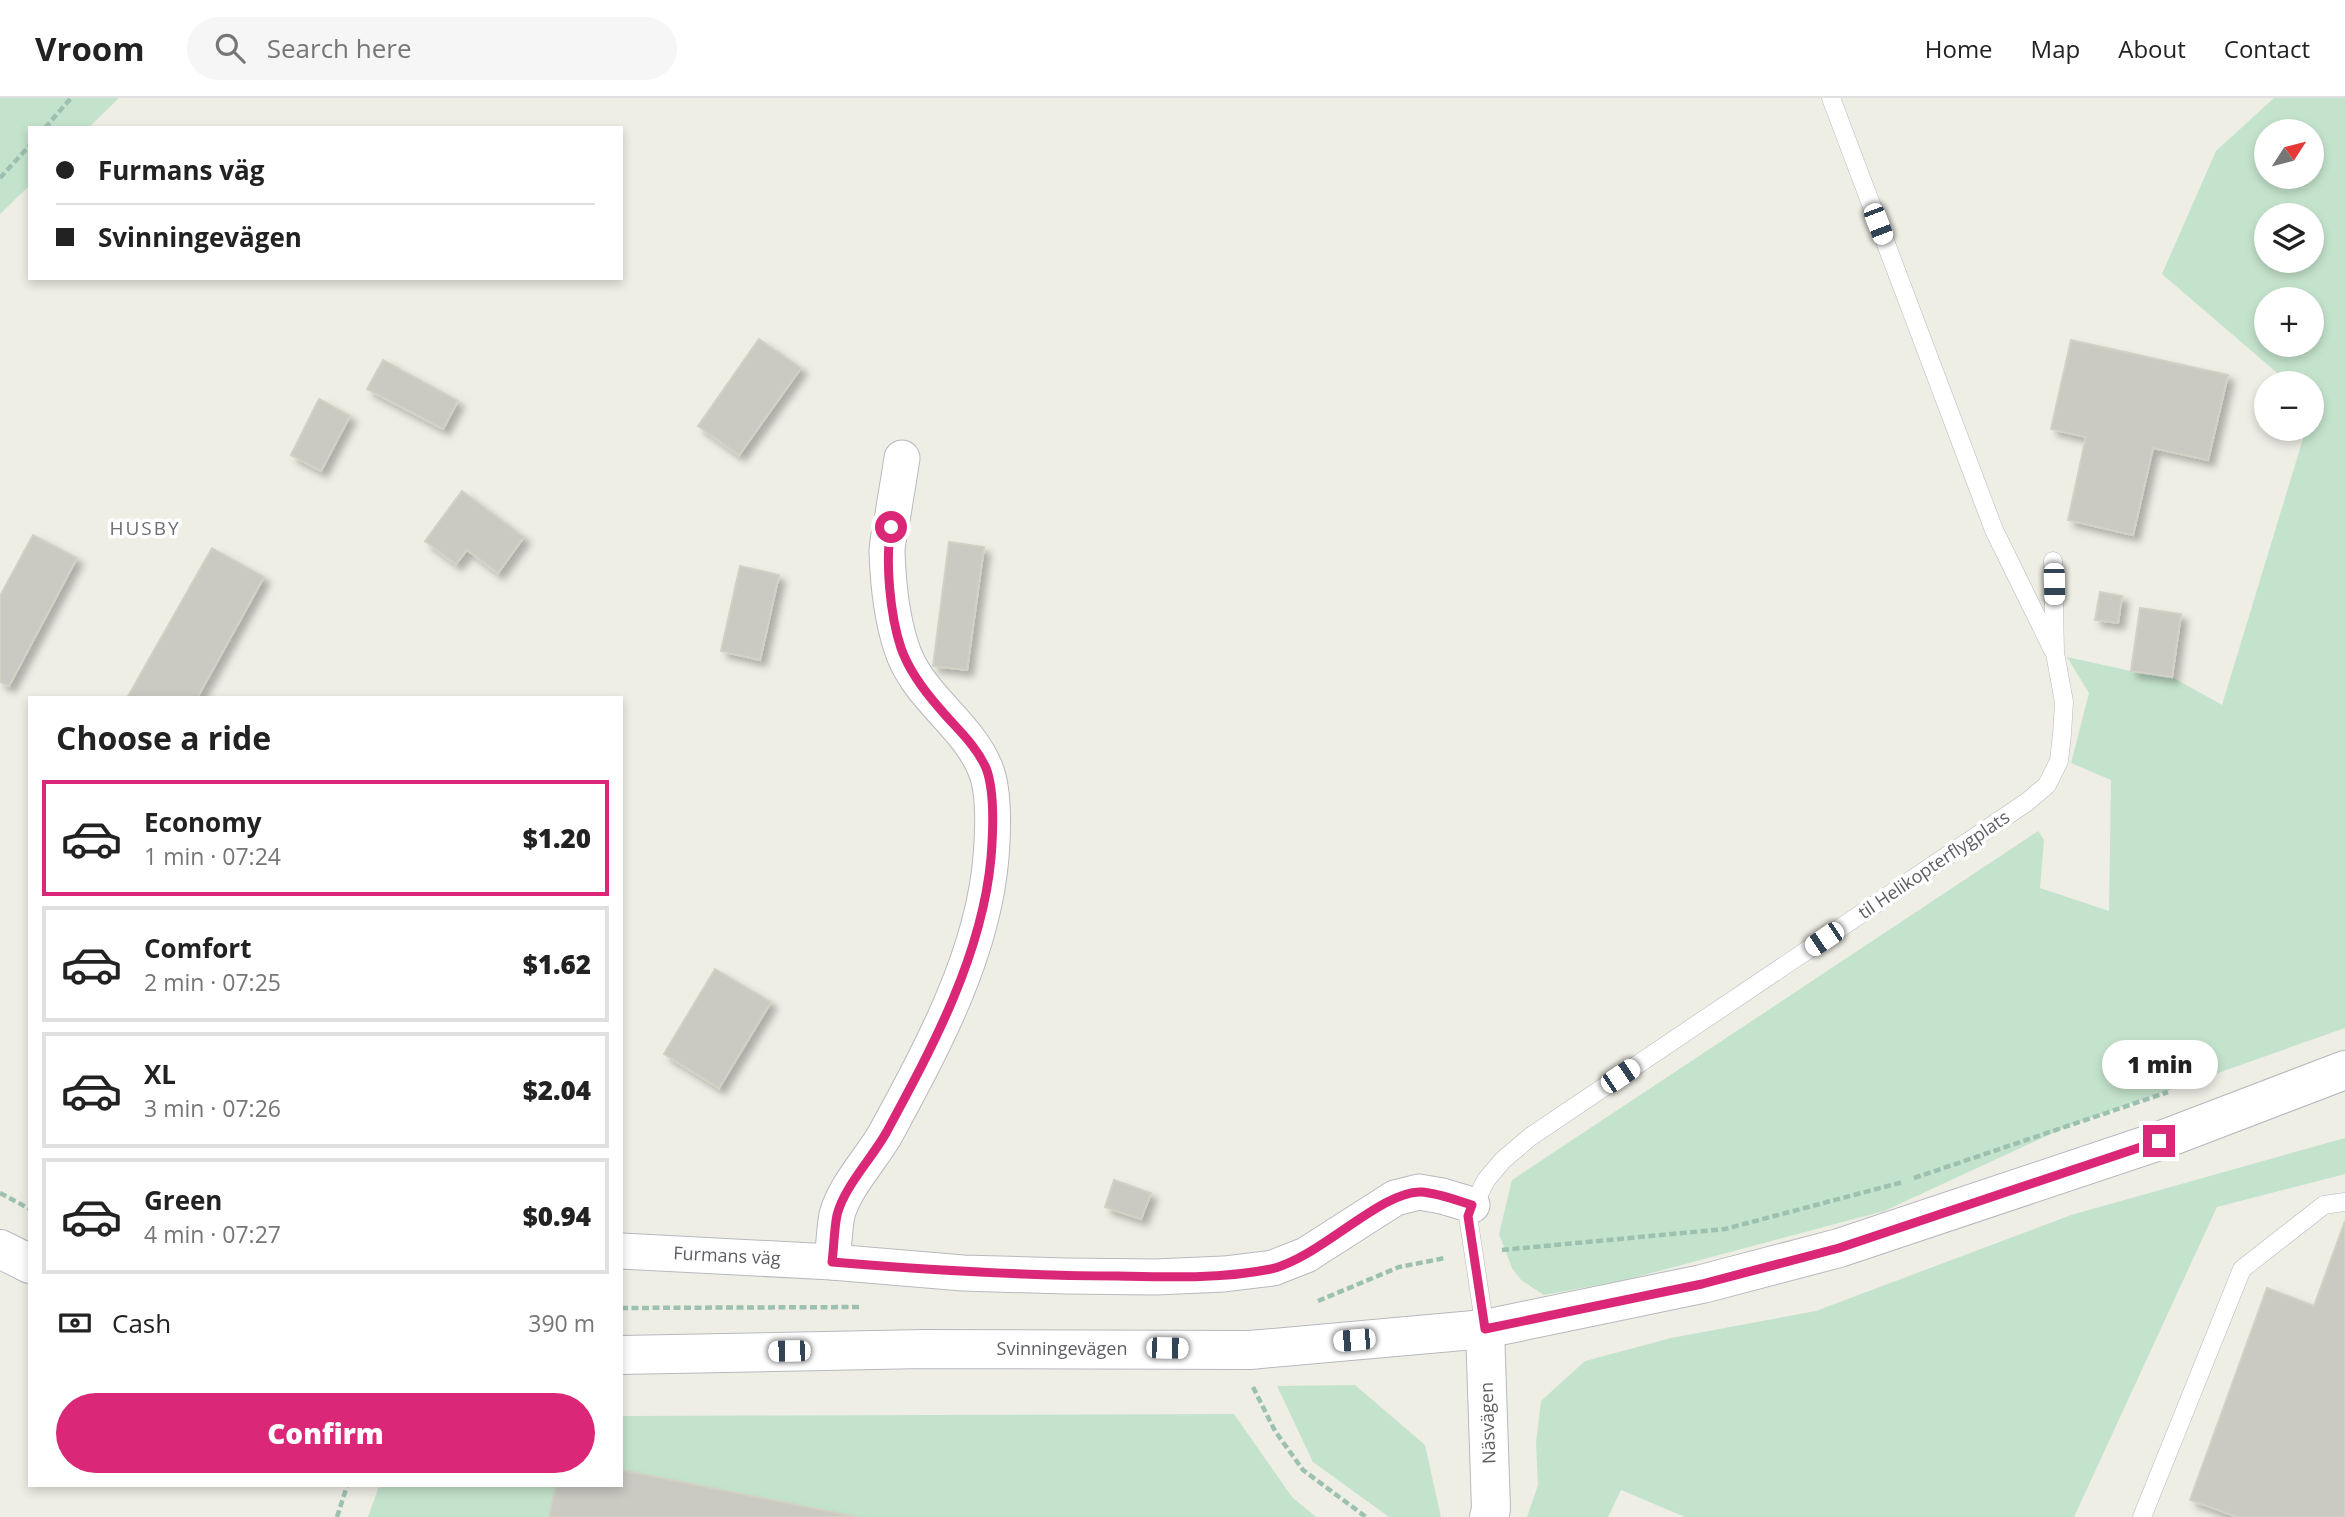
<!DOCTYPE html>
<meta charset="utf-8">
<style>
body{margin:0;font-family:"Open Sans",sans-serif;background:#f6f6f6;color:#222;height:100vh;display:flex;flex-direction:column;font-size:26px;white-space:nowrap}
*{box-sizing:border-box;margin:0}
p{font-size:23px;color:#767676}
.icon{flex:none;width:38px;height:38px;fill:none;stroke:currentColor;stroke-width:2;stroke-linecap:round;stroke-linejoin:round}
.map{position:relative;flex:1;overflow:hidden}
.details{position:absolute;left:28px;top:598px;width:595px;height:791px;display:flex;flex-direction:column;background:#fff;border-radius:0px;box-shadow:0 4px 10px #0003}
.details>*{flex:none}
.banner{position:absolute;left:28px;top:28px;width:595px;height:154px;border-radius:0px;box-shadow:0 4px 10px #0003;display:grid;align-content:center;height:154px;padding:0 28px;background:#fff}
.needle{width:46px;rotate:54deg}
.tools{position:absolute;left:2254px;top:21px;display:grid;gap:14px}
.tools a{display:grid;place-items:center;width:70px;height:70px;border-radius:50%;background:#fff;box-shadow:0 4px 10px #0003;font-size:35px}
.end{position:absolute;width:32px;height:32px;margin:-16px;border:9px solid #db2777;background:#fff;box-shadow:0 0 0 4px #fff}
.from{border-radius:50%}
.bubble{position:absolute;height:49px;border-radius:24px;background:#fff;box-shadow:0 4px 10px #0003;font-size:23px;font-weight:800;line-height:49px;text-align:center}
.car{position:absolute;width:21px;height:42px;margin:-21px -10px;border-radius:9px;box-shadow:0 0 5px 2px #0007;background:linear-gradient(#fff 24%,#345 0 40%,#fff 0 76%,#345 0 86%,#fff 0)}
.banner b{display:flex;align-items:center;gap:24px;height:66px;font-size:26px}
.banner b+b{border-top:2px solid #e0e0e0}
.banner i{width:18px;height:18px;background:#222}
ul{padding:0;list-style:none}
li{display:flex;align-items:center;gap:21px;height:116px;margin:0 14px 10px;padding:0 14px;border:4px solid #e0e0e0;border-radius:0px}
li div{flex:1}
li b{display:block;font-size:26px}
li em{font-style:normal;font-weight:800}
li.active{border-color:#db2777}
li>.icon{width:63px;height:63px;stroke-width:1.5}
h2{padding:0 28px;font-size:32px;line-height:84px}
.pay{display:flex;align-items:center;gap:18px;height:77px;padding:0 28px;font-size:26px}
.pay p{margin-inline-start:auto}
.cta{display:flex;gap:14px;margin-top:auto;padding:14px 28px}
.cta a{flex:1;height:80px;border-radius:42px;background:#db2777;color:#fff;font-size:28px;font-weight:800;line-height:80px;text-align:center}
header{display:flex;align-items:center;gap:42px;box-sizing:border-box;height:98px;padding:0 35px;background:#fff;border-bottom:2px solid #e0e0e0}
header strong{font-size:33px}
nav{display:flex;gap:38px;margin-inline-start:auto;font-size:24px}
.search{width:490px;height:63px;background:#f6f6f6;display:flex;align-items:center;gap:18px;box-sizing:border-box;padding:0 24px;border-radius:38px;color:#767676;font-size:26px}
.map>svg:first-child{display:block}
</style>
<header>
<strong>Vroom</strong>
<div class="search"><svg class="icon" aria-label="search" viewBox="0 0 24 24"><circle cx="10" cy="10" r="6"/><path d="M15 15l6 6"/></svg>Search here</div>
<nav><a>Home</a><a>Map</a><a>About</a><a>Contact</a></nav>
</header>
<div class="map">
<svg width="2345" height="1419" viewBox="0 0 2345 1419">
<defs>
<filter id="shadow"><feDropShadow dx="6" dy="6" stdDeviation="3.5" flood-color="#0004"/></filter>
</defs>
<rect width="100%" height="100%" fill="#eeeee5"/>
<!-- green -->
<g fill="#c4e3cc" fill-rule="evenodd">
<path d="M0 0H119L88 30H30V87L0 116Z"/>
<path d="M2274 0H2345V930L2068 1028 1884 1113 1625 1182 1544 1197 1521 1182 1512 1170 1499 1136 1512 1082 2038 733 2044 742 2040 790 2109 813 2111 682 2071 665 2089 595 2067 559 2131 573 2172 579 2222 607 2306 331H2312V285H2289L2162 176 2216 53ZM2312 33V79H2266V33ZM2312 117V163H2266V117ZM2312 201V247H2266V201Z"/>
<path d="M2345 1040V1076L2217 1109 2074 1419H1685L1621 1392 1608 1419H1527L1538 1387 1536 1345 1541 1303 1585 1263 1671 1240 1816 1213 2071 1117Z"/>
<path d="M1355 1287 1425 1347 1441 1419H1389L1313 1364 1277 1288Z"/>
<path d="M1234 1316 1292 1399 1316 1419H368L379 1388H621V1318Z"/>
</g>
<!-- building -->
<g fill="#cac9c2" stroke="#d2d1c4" stroke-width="2" filter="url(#shadow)">
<path d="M759 241 801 270 739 357 698 328Z"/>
<path d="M2071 242 2228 277 2208 362 2153 350 2133 437 2068 422 2086 339 2051 331Z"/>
<path d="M383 262 458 303 443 331 367 291Z"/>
<path d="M319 301 350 318 321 373 291 357Z"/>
<path d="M462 393 524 439 498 475 467 452 456 466 425 443Z"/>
<path d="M33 437 77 460 9 588 0 584V498Z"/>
<path d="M949 444 984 449 967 572 933 568Z"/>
<path d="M212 450 264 479 197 600H127Z"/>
<path d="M740 468 779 477 760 562 721 553Z"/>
<path d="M2100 494 2122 498 2118 525 2095 522Z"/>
<path d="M2140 510 2181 516 2172 579 2131 573Z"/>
<path d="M715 871 771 904 719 990 664 956Z"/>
<path d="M1114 1082 1151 1095 1141 1121 1105 1109Z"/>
<path d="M2345 1123V1419H2238L2190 1402 2267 1190 2314 1208Z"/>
<path d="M621 1372 857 1419H549L556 1388H621Z"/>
</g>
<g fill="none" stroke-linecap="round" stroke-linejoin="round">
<defs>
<g id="service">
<path d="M1831 0 1994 432 2053 552"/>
<path d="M1485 1231 1468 1118 1486 1082 1503 1062 1530 1039 2027 704 2047 687 2059 663 2062 636 2064 604 2055 555 2053 463"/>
<path d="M2142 1419 2242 1171 2324 1107 2345 1104"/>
</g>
<g id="minor">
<path d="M621 1153 832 1164 963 1175 1065 1178 1155 1179 1224 1176 1273 1170 1306 1157 1395 1100 1419 1094 1442 1098 1472 1107"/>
<path d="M832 1164C834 1149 834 1132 837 1117 844 1089 872 1060 886 1035 932 950 983 857 991 759 993 734 995 693 985 670 966 624 916 598 901 548 892 520 888 484 887 454 887 444 890 433 892 423 895 402 899 381 902 360"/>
</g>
<path id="tertiary" d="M1485 1231 1491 1411 1489 1419"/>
<g id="secondary">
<path d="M0 1151 30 1166"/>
<path d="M621 1257 924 1251 1250 1252 1485 1231 1702 1186 1839 1150 2159 1043 2345 972"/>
</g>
</defs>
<!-- service casing -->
<use href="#service" stroke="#b7b9be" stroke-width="19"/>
<!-- minor casing -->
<use href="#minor" stroke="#b7b9be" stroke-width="37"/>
<!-- tertiary casing -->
<use href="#tertiary" stroke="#b7b9be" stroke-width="40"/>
<!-- secondary casing -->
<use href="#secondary" stroke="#b7b8be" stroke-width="40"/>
<!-- path -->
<g stroke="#9dc1b0" stroke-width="4.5" stroke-dasharray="7 3.5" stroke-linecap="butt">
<path d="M45 30 71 0"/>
<path d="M0 80 30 47"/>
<path d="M1914 1080 2168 994"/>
<path d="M0 1095 30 1111"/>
<path d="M1502 1152 1725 1131 1903 1084"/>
<path d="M1318 1203 1399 1169 1445 1160"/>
<path d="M621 1210 862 1209"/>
<path d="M1253 1289 1275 1333 1303 1372 1366 1419"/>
<path d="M337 1419 347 1388"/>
</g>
<!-- service -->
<use href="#service" stroke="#fff" stroke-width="18"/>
<!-- minor -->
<use href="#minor" stroke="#fff" stroke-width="35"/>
<!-- tertiary -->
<use href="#tertiary" stroke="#fff" stroke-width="38"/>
<!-- secondary -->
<use href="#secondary" stroke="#fff" stroke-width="38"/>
</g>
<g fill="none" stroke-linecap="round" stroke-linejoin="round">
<!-- route -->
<path stroke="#db2777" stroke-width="9" d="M891 429C885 463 890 517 901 550 909 573 925 594 941 612 957 631 976 647 986 670 995 693 993 735 991 760 982 858 932 950 886 1035 872 1060 844 1089 837 1117 834 1132 834 1149 832 1164 928 1172 1022 1178 1118 1178 1168 1179 1222 1181 1271 1171 1318 1161 1382 1092 1421 1094 1438 1095 1456 1102 1472 1107L1468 1118 1485 1231 1702 1186 1839 1150 2159 1043"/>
</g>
<g text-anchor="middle" stroke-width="7" stroke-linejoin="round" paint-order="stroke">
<!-- street labels -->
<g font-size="18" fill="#5d5f64" stroke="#fff">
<text transform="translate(1934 767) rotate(-34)" y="6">til Helikopterflygplats</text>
<text transform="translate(727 1158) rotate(3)" y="6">Furmans väg</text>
<text x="1062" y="1257">Svinningevägen</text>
<text transform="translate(1488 1325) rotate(-92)" y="6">Näsvägen</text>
</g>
<!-- neighbourhood labels -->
<g font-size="19" letter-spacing="2" fill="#6e7076" stroke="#fff">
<text x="145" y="437">HUSBY</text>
</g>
</g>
</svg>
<div class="tools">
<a><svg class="needle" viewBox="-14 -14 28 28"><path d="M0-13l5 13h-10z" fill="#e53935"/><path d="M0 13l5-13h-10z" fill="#767676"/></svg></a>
<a><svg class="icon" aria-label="layers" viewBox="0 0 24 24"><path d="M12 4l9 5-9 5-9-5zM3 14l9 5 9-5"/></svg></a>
<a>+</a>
<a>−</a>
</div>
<i class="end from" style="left:891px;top:429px"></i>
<i class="end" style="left:2159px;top:1043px"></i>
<div class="bubble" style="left:2102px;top:942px;width:116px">1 min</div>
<i class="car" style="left:1878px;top:126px;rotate:159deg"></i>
<i class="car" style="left:2054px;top:486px;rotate:179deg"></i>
<i class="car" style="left:1824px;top:841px;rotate:236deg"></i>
<i class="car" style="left:1620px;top:978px;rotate:56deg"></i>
<i class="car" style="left:1354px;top:1242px;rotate:265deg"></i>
<i class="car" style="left:1167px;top:1250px;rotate:91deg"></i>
<i class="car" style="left:789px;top:1253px;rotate:269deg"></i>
<div class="banner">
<b><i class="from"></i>Furmans väg</b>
<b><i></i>Svinningevägen</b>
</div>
<section class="details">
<h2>Choose a ride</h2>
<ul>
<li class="active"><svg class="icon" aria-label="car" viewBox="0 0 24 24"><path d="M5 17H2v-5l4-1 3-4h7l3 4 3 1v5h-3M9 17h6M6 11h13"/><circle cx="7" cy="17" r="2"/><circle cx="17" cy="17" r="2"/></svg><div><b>Economy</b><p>1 min · 07:24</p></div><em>$1.20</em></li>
<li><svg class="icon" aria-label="car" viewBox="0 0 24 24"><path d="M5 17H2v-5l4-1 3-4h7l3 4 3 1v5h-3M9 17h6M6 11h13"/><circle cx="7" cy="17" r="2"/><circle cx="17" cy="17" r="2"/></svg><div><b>Comfort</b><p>2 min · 07:25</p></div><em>$1.62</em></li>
<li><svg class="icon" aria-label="car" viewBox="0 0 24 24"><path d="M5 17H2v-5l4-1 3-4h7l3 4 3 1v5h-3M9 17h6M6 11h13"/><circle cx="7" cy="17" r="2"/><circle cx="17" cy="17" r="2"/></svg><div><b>XL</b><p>3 min · 07:26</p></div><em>$2.04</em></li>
<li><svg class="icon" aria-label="car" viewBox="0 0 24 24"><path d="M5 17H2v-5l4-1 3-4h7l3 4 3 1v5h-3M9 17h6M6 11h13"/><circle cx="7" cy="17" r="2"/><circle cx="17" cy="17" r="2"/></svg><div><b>Green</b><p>4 min · 07:27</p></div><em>$0.94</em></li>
</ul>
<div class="pay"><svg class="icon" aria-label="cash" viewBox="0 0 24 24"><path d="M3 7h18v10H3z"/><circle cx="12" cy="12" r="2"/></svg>Cash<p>390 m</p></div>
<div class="cta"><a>Confirm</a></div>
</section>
</div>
